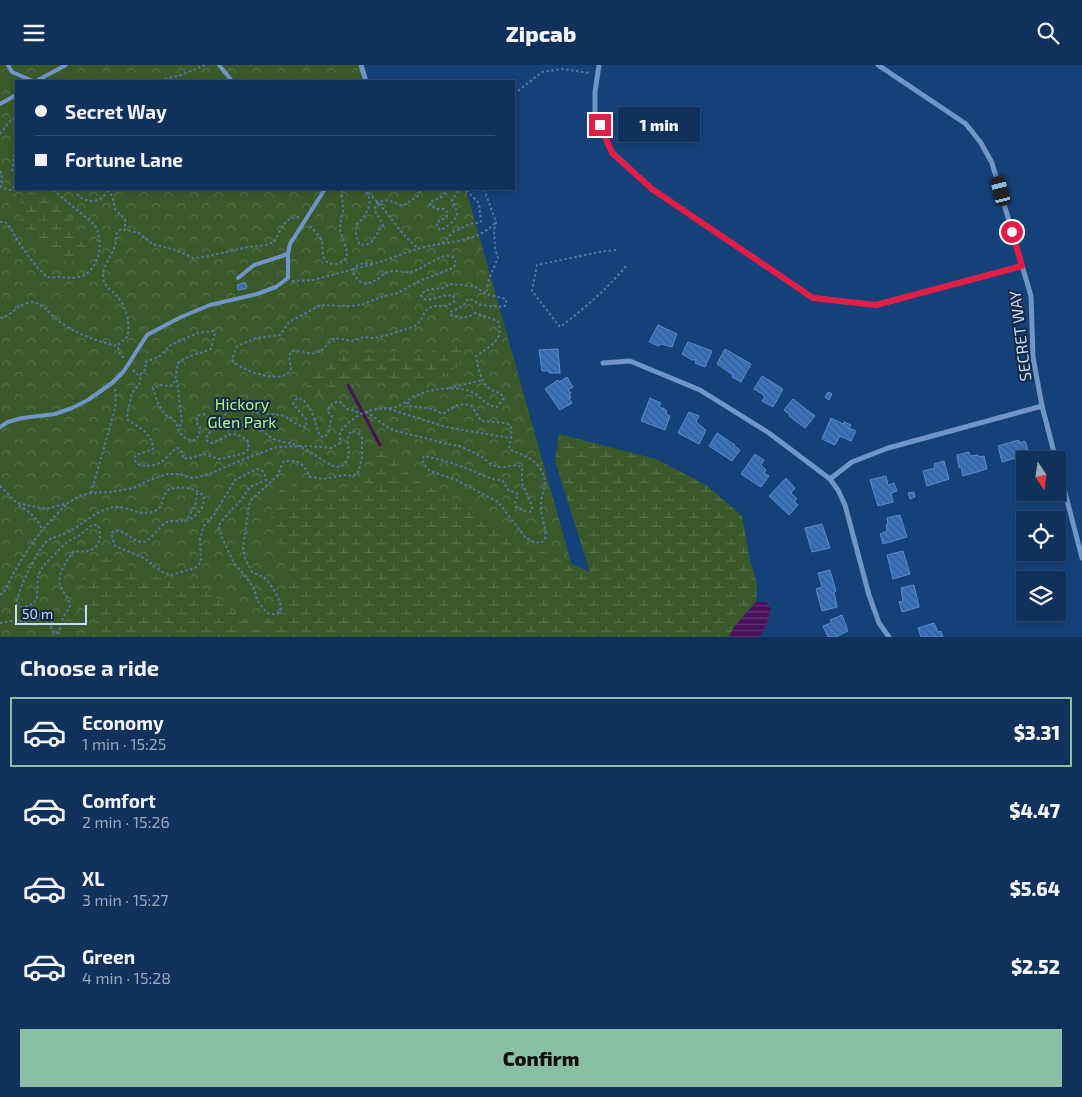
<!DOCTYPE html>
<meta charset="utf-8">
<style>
body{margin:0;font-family:"Exo 2",sans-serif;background:#193961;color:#f1f3f6;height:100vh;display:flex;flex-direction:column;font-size:19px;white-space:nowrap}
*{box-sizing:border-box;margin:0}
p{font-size:16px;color:#9ca9bb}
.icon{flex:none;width:28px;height:28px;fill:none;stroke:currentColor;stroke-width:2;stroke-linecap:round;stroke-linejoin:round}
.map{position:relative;height:572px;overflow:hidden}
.details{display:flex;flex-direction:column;background:#10315b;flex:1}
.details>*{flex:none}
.banner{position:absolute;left:15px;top:15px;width:500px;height:110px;border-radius:0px;box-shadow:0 2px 8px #0003,0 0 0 1px #304c71;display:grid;align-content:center;height:110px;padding:0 20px;background:#10315b}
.needle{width:32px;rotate:167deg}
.buttons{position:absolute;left:1016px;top:386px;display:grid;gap:10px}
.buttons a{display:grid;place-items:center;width:50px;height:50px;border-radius:0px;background:#10315b;box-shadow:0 2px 8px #0003,0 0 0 1px #304c71;font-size:25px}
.scale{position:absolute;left:15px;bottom:12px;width:72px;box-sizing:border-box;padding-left:5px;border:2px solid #c4ddfe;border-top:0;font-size:14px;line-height:18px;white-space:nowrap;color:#c4ddfe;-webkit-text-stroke:4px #162942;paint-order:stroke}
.end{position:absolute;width:22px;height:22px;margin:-11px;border:6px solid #e11d48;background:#fff;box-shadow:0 0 0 2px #fff}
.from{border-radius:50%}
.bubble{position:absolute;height:35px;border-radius:0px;background:#10315b;box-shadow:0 2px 8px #0003,0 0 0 1px #304c71;font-size:16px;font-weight:800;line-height:35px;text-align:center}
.car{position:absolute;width:15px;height:30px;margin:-15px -8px;border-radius:6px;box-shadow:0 0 4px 1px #0007;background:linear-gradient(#222 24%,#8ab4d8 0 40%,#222 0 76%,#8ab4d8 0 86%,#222 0)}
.banner b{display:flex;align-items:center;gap:18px;height:48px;font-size:19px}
.banner b+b{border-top:1px solid #304c71}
.banner i{width:12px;height:12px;background:#f1f3f6}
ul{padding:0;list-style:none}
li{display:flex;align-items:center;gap:15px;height:70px;margin:0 10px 8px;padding:0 10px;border:2px solid transparent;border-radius:0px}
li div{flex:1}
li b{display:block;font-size:19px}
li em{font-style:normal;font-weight:800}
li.active{border-color:#8abfa5}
li>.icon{width:45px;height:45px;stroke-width:1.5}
h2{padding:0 20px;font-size:22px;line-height:60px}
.button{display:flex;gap:10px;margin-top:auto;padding:10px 20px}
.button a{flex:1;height:58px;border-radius:0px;background:#8abfa5;color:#111;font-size:20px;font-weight:800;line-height:58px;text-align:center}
header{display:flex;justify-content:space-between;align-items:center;height:65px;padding:0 20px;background:#10315b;font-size:22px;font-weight:800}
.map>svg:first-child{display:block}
</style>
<header><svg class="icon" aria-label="menu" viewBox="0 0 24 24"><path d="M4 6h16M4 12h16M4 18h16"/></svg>Zipcab<svg class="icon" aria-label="search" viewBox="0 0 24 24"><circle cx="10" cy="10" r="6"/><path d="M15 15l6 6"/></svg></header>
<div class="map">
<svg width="1082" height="572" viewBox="0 0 1082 572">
<defs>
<pattern id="forest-crowns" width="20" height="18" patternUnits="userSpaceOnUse" patternTransform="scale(1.25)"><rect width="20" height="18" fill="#3a592b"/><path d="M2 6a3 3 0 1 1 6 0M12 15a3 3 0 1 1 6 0" fill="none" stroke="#55704b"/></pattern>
<pattern id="wetland-marsh" width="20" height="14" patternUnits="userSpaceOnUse" patternTransform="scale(1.25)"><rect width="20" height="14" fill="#3a592b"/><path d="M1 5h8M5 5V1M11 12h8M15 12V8" fill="none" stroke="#55704b"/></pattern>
<pattern id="water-rules" width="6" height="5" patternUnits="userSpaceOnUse" patternTransform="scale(1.25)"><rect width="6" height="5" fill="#49115b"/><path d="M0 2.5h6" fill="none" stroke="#623374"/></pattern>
<pattern id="building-back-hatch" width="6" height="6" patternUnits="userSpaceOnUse" patternTransform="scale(1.25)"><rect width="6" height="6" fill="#3b72bc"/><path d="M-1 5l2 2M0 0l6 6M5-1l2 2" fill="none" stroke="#3b5c8a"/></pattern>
</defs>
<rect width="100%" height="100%" fill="#154179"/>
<!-- forest -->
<path fill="url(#forest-crowns)" d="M0 0H362L367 16H16V124H466L592 572H0Z"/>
<!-- wetland -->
<g fill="url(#wetland-marsh)">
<path d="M35 124H44L56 132 64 146 78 161 89 181 85 192 73 197 58 196 22 160 18 148 24 130Z"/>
<path d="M464 276 465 284 458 301 443 312 373 315 317 329 306 326 307 315 324 296 347 290 388 286 415 288 437 286 450 278Z"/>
<path d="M559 369 656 394 706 420 742 451 750 496 757 518 756 537 734 562 729 572H89L95 551 86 531 82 514 102 491 145 509 199 520 257 565 289 539 290 497 270 458 273 434 286 419 318 427 349 422 371 405 380 380 414 414 469 442 521 478 590 507 555 396Z"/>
</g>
<!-- water -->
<path fill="url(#water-rules)" d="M756 537H766L771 544 767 558 760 572H729L734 562Z"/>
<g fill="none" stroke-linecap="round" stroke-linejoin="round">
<!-- stream -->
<path stroke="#49115b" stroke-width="3" d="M348 320 380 380"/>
</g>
<!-- building -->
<g fill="url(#building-back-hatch)" stroke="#5d8bc9">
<path d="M245 218 247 223 238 225 237 220Z"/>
<path d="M658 260 677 269 672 282 661 279 659 281 649 277Z"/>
<path d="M688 277 712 286 705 302 695 298 696 295H692L682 289Z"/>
<path d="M558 284 560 308H549V306H542L539 285Z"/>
<path d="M725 284 751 299 741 317 732 312 733 310 717 299Z"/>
<path d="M762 311 783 324 773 342 762 336 765 332 763 331 764 330 754 324Z"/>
<path d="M567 312 573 322 568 325 571 328 569 329 571 332 569 333 572 338 560 345 545 324 558 315 559 317Z"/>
<path d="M828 327 832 329 829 335 825 332Z"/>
<path d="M650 333 661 338 659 342 665 344 667 346 666 349 670 351 665 365 641 356Z"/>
<path d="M793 334 815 351 805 363 789 351 790 350 784 345Z"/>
<path d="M689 347 699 351 696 357 706 365 699 379 678 368Z"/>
<path d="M831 353 843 359 844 357 851 360 849 363 856 366 851 376 840 371 835 380 822 374Z"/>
<path d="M717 368 735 380 734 381 740 385 732 396 709 381Z"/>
<path d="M1019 375V378L1025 376 1029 389 1002 397 998 381Z"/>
<path d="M969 387 970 391 978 390 979 392 984 391 987 404 963 411 961 402 959 403 957 390Z"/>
<path d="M755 389 764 395 761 400 766 405 764 408 769 411 761 422 741 409Z"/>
<path d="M944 396 949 414 927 421 923 406 935 403 934 399Z"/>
<path d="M886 411 888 420 894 418 897 426 891 428 893 437 878 441 870 415Z"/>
<path d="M786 413 795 423 791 428 797 434 794 436 798 440 789 450 769 431Z"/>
<path d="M914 427 915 432 910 434 908 428Z"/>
<path d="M900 450 907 472 883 479 880 469 887 466 886 460 888 459 887 453Z"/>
<path d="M822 459 830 483 812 487 805 463Z"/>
<path d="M903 486 910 509 893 514 887 490Z"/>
<path d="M830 505 836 526 834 527 837 542 822 546 816 524 822 522 818 508Z"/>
<path d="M914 520 919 542 902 547 899 537 903 536 901 523Z"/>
<path d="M842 550 848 566 836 572H828L823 561 831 558 830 555Z"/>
<path d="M934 558 938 567 941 566 943 572H921L918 563Z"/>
</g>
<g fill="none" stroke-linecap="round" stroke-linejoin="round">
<!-- path -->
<g stroke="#5177a7" stroke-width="2" stroke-dasharray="2.5 2.5" stroke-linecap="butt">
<path d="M140 16 161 15 181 10 205 0"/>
<path d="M514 29 542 7 563 4 590 8"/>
<path d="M0 69 10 56 16 53"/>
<path d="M16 79 12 105 16 108"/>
<path d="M0 106 2 109 1 122 10 125 16 120"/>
<path d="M76 124 79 132C93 139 101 137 109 124"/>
<path d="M109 124 113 134 115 144 125 154V163"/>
<path d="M362 124C364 126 367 127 368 130 373 139 364 154 357 159 355 167 356 174 360 180L370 179 383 160C380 151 370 146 378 137L388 135 403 141 419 130 420 124"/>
<path d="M449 124 442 132 430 137V141L437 144H444L448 148 446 153 437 157V162L440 165C446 163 458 154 457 147 456 143 453 138 452 135L460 124"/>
<path d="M484 124 496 157 494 165 495 183 498 193 489 214 486 229"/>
<path d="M368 128C388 145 399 169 418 183"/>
<path d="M0 157H5L11 163C14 172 39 208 48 212 51 213 56 212 59 212 68 213 78 214 86 209 101 198 103 175 95 160L52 124"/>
<path d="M310 161C314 165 320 171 322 177 323 183 321 191 326 196 328 199 332 199 336 199 358 195 340 174 340 163 340 157 342 153 343 147 343 139 342 131 341 124"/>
<path d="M442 178 453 167 470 159 481 157 479 138 465 124"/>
<path d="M616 185 605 186 537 200 532 226 560 262C585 243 607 224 627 200"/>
<path d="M292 216 313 215 373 199"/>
<path d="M0 253C12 251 17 240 27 238 41 234 47 247 56 254 74 268 96 276 117 281L127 272C131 259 126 241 117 231 112 225 104 222 103 213 102 197 118 188 116 169L121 164 139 168 152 179 176 185 193 193 204 192 248 182 266 180 274 177C281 166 283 152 299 152"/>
<path d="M118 282 120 289 124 293"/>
<path d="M133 305 140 312"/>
<path d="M177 315 182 358 178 363"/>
<path d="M449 323 483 315"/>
<path d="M389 344 446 362 510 373"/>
<path d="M366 347C375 351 382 360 391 364 408 370 427 373 444 378 449 380 454 380 459 381 466 384 474 387 480 391 485 393 488 398 493 400 505 406 514 396 522 403V418L532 441V445L530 447 524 446 516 442 515 437 518 430 516 427 509 426 502 415C490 415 479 408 468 404 454 398 439 394 424 391L422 395 426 402 430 406 456 415 498 437 525 472 531 476 540 478C543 477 544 476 545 473 547 464 541 452 541 442 540 427 550 420 541 405 535 393 521 390 509 384L512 365 510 360 505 358 481 356 472 341C459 337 454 341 443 349L432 344 409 341 407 336C421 324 457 319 474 328 482 333 486 341 497 342L504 333 500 328C482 325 479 307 476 291 489 282 505 275 498 256L475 248C466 254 461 253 451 250L450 247 463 241 467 235 470 234 481 240 503 242 506 240V234L486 229 474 221 463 220 449 219 443 223 426 225 421 230 424 234C435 236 441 228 454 231V237L446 241H433L425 246 421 255 415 261 388 270 374 273 364 272 352 276 335 273C327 277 325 286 315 288 307 290 299 283 291 287L289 291 291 304C289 307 288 309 285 310 274 316 238 305 232 294L237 281 256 273 280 270 289 257 321 240 348 241 361 240 384 231 398 228 417 217 453 203 456 199C453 177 422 206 411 207 403 208 396 204 388 207 383 208 380 213 376 215 364 222 356 217 353 205 359 195 367 200 377 198 390 194 404 188 417 184 446 175 475 180 496 157"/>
<path d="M0 421 17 438 46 444 68 438 79 431 91 428 111 427 133 423 147 416 167 409H180L192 413 207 410 249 392 277 382 310 381 332 383 340 378V367C350 355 361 346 377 344 389 343 397 344 407 336"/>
<path d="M91 428 115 344 116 333 115 324"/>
<path d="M19 440C29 447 38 453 42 465"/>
<path d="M188 453 196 438 197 428"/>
<path d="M0 530 4 527C20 494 39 465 66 440"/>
<path d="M0 558 18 555 34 560 41 548C54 547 52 556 51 565L54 568H58C61 564 60 561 62 556 63 551 68 545 70 541 69 532 62 527 60 519 57 508 68 494 74 486 93 489 105 480 98 460H92L80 470 67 477 43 501 38 511 37 532 34 538 28 541 22 542 17 540C15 529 37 486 46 477 52 471 63 471 70 466 84 458 97 445 114 442 127 440 139 453 155 446 162 443 161 439 163 434 163 431 167 427 169 424 181 421 194 422 204 431 205 442 197 452 187 455 181 457 173 455 167 457 159 461 150 477 143 477 131 477 122 460 111 468L115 481 144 493 162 507 171 510 195 503 201 497 200 474 204 461 214 450 235 415 257 404C264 405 265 409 266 415L250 422 242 434 225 452 219 460V466L233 496 254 523 257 535 267 548C295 556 273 519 263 512 260 510 255 509 252 507L245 493 243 483 249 440 251 435 278 410 283 397C298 393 304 399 310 412L324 414 344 410 354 411 358 408 362 392V373L358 368 352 366 350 368C343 380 356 389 342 401L336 402C324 398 314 388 303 383 294 378 285 378 276 375 269 373 264 365 257 363 246 358 207 358 206 375L211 378C229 374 228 361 248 376L249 384 242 389 219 394 204 389 188 394 183 393V388L178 383C171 386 171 389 166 393 159 401 145 403 136 398L134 393 137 390 153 384C152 368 140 363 128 355L127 349 132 328 140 318 141 309 146 304 145 297 159 292 169 281 184 274 198 268 213 266 215 268 211 284C199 289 188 290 178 298L175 316 171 321 160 320 153 323 157 336 165 350C183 355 172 371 193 376L199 371 200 362 197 358V351L203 349C215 354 219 361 228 345 240 342 247 345 258 348 267 350 277 348 286 352 293 356 298 362 306 362V354L293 339 295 335 299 333C312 337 315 360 320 371L324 372 328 369 332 351 328 347C329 340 332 338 339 336L347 344 356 346 359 350"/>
</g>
<!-- lane -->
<g stroke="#7095c7" stroke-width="4">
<path d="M8 0 12 7 33 16"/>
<path d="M219 0 232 16"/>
<path d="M36 16 66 0"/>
<path d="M0 39 16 30"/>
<path d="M238 213 254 200 288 189 290 179 325 124"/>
<path d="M0 362 8 357 22 353 55 349 72 343 88 335 112 318 124 306 147 270 181 252 210 240 257 229 276 222 288 213V189"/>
</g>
<!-- street -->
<g stroke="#7095c7" stroke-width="5">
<path d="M361 0 366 16"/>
<path d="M599 0 595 27V48L612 87 652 124 813 233 876 240 1021 201"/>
<path d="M878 0 966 59 981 78 992 98 1031 231 1033 292 1042 341 1056 395"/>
<path d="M603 298 630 296 700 325 769 368 830 414 838 425 845 440 869 530 879 558 889 572"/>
<path d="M1058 400 1082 493"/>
<path d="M830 414 852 397 888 383 1042 341"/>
</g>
</g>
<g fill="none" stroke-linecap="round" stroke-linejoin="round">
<!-- route -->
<path stroke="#e11d48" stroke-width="6" d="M600 60 612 88 652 124 813 233 876 240 1022 201 1012 167"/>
</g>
<g text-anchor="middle" stroke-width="4" stroke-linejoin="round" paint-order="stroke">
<!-- street labels -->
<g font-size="16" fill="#c4ddfe" stroke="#162942">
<text transform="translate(1020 271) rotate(-97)" y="6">SECRET WAY</text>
</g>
<!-- park labels -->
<g font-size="16" fill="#acf689" stroke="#162942">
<text x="242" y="345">Hickory<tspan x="242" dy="18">Glen Park</tspan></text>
</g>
</g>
</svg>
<div class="buttons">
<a><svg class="needle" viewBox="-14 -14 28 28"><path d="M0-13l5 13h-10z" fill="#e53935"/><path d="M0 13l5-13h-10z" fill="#9ca9bb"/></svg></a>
<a><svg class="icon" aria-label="locate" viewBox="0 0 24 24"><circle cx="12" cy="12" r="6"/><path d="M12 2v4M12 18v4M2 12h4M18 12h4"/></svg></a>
<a><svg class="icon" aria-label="layers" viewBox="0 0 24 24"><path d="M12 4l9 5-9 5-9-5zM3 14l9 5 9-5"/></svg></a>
</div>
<div class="scale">50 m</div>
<i class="end from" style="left:1012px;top:167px"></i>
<i class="end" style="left:600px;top:60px"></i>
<div class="bubble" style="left:618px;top:42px;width:82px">1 min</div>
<i class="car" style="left:1001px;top:126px;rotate:346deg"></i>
<div class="banner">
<b><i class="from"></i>Secret Way</b>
<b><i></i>Fortune Lane</b>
</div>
</div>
<section class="details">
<h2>Choose a ride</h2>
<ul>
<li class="active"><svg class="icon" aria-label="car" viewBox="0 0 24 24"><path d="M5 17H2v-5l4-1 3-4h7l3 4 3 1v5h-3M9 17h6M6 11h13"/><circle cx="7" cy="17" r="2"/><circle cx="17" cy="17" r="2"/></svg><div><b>Economy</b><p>1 min · 15:25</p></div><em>$3.31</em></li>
<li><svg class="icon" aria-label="car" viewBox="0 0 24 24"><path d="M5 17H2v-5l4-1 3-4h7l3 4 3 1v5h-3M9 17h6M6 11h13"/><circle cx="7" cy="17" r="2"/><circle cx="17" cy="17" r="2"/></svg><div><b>Comfort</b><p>2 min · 15:26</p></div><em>$4.47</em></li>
<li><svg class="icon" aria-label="car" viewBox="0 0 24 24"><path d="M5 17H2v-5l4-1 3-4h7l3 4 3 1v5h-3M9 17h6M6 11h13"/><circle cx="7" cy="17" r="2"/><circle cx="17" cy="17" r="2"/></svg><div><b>XL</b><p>3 min · 15:27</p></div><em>$5.64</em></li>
<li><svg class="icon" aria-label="car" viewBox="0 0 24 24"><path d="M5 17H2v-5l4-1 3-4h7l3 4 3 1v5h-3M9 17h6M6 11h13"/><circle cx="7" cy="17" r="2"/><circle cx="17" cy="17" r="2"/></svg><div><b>Green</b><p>4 min · 15:28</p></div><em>$2.52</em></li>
</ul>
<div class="button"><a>Confirm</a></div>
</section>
